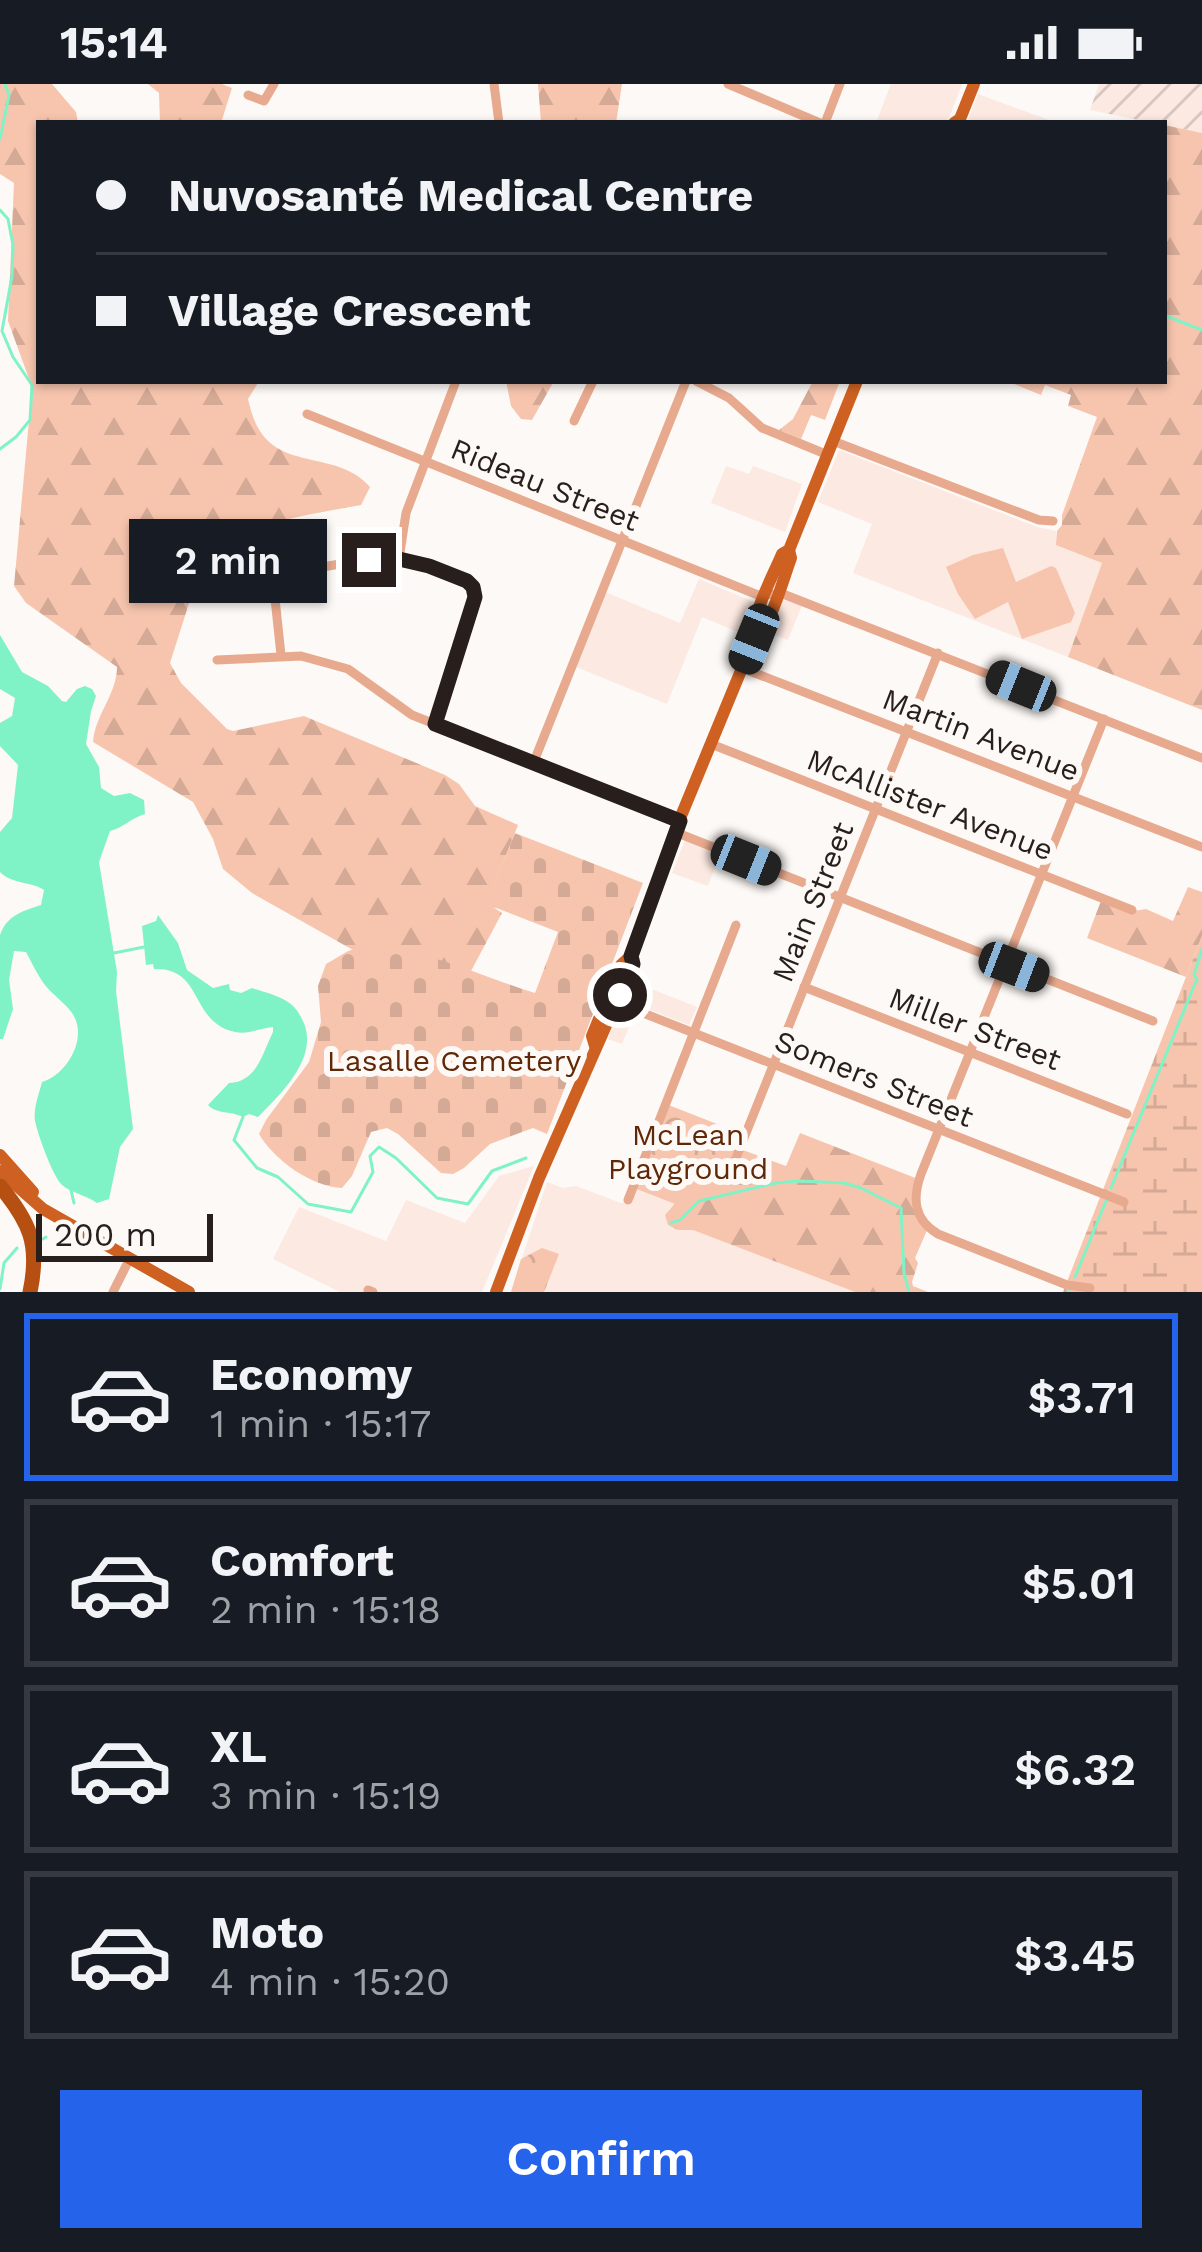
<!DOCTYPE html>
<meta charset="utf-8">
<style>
body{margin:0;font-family:"Work Sans",sans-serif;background:#242831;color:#f1f3f6;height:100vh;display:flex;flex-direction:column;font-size:45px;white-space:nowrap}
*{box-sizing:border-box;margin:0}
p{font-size:39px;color:#9ea1a6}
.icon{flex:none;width:66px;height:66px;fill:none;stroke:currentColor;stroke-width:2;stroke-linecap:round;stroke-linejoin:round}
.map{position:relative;height:1208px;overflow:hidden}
.sheet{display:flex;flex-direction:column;background:#171b24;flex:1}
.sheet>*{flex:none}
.hud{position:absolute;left:36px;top:36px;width:1131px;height:264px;border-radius:0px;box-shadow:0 3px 9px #0004;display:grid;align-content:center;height:264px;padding:0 60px;background:#171b24}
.scale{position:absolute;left:36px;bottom:30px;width:177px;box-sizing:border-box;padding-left:12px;border:6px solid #281f1c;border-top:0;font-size:33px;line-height:42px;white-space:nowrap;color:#281f1c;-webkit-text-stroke:9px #fdf9f6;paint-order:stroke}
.end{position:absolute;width:54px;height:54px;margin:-27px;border:15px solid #281f1c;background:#fff;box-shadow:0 0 0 6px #fff}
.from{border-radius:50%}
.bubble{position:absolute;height:84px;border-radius:0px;background:#171b24;box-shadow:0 3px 9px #0004;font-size:39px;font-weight:600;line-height:84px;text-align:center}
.car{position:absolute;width:36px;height:72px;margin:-36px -18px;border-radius:15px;box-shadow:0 0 9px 3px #0007;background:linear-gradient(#222 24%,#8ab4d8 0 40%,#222 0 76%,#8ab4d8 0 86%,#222 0)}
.hud b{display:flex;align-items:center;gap:42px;height:114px;font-size:45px}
.hud b+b{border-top:3px solid #363941}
.hud i{width:30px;height:30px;background:#f1f3f6}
ul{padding:21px 0 0;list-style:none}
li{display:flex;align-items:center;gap:36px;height:168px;margin:0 24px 18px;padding:0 36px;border:6px solid #363941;border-radius:0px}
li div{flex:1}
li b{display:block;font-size:45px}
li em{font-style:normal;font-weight:600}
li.active{border-color:#2563eb}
li>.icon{width:108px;height:108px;stroke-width:1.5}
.primary-button{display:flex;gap:24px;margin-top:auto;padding:24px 60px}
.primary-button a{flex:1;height:138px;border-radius:0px;background:#2563eb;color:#fff;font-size:48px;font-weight:600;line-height:138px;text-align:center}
.status{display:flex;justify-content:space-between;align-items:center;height:84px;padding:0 60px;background:#171b24;direction:ltr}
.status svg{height:33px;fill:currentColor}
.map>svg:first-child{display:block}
</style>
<div class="status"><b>15:14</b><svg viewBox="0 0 49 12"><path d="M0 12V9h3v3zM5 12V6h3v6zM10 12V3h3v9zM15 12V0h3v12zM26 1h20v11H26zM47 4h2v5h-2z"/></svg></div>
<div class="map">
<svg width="1202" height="1208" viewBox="0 0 1202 1208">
<defs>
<pattern id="industrial-furrows" width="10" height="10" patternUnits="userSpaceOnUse" patternTransform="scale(3)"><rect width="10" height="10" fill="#fce9e1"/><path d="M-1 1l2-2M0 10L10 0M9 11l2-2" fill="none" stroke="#d8c7c0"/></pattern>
<pattern id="forest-firs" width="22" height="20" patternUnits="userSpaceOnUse" patternTransform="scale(3)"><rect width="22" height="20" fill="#f7c5ae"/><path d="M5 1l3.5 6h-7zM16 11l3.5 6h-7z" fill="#d4a995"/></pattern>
<pattern id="wetland-marsh" width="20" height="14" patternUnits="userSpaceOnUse" patternTransform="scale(3)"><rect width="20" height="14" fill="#f7c5ae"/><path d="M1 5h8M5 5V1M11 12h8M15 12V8" fill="none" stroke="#d4a995"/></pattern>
<pattern id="cemetery-stones" width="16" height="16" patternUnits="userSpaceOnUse" patternTransform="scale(3)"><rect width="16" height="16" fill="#f7c5ae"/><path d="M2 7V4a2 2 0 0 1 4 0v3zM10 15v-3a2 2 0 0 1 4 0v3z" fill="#d4a995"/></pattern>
<pattern id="park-crowns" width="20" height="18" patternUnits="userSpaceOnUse" patternTransform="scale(3)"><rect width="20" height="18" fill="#f7c5ae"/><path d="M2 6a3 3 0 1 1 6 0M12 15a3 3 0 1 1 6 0" fill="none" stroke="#d4a995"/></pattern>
</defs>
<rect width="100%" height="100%" fill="#fdf9f6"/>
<!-- built -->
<g fill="#fce9e1">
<path d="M891 0H962L947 39H876Z"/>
<path d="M978 10 1057 39H967Z"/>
<path d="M839 366 1037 443 1056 447 1057 461 1102 479 1068 573 853 489 872 440 818 418Z"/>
<path d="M726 382 749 390 753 382 802 400 785 448 711 419Z"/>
<path d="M699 495 756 519 743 550 702 533 667 620 576 583 605 508 680 539Z"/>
<path d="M780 515 802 521 788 556 766 548Z"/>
<path d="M685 756 720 770 708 802 672 789Z"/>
<path d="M631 897 697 923 689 941 638 921 622 960 608 955Z"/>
<path d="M534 1082 482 1208H340L273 1175 299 1123 386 1157 406 1116 465 1139 499 1092Z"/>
<path d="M547 1098 563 1104 576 1102 621 1119 629 1117 634 1104 675 1120 669 1125 678 1146H693L855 1208H511Z"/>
</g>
<!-- industrial -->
<path fill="url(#industrial-furrows)" d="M1099 0H1202V49L1090 26Z"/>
<!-- forest -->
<g fill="url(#forest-firs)">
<path d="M0 0H52L76 28 78 39H39V297H259L248 315C250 324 253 334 257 342 281 388 337 365 370 403L361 421C312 430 263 437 217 459L191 513 170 579 181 599 227 645 233 647 304 632 445 691 459 700 475 722 518 741 487 819 502 829 471 887 392 865 353 866 252 809 223 785 213 755 193 718 93 658C95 631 117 610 117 583L26 519 14 502 32 303 8 237 14 99 0 90Z"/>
<path d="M148 0H222L232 4 221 39H160L159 9Z"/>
<path d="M538 0H622L616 39H541Z"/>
<path d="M1164 41 1202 49V626L1068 573 1102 479 1056 461 1057 447 1062 441V431L1097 333 1068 322 1071 311 1045 301 1041 311 1007 297H1164Z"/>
<path d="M506 297H554L532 336 521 335 511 322Z"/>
<path d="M813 297H840L825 336 811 331 801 355 779 346 793 335Z"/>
<path d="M1188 803 1202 808V852L1186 893 1087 854 1102 814 1134 827 1146 825 1173 837Z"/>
<path d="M800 1049 918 1095 915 1105 928 1144 915 1174 918 1179 912 1198 913 1202 928 1208H855L693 1146H678L668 1141 665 1131 682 1111 722 1093 740 1065 786 1082Z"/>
</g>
<!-- wetland -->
<path fill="url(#wetland-marsh)" d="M1202 852V1208H1063Z"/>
<!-- cemetery -->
<path fill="url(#cemetery-stones)" d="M515 749 643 799 547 1050 533 1044 490 1060 464 1084 453 1090 441 1089 398 1050 387 1044 371 1048 352 1092 342 1104C312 1103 274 1076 259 1050L266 1036 309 978 321 938 318 902 326 880C334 876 343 869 351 866 399 851 488 896 535 909L558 848 486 820Z"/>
<!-- park -->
<g fill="url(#park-crowns)">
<path d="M666 1020 745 1051C740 1063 737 1080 728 1089 712 1103 690 1102 675 1120L634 1104Z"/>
<path d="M542 1164 559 1170 544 1208H511L521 1175Z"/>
</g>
<!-- pitch -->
<path fill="#f7c5ae" d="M1003 464 1016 498 1051 482 1056 484 1075 529 1071 538 1022 555 1008 518 975 535 958 510 946 483 973 471Z"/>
<!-- water -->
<g fill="#80f3c6">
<path d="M0 551 22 588 48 602 62 617 66 618 77 605 85 602 92 605 96 612 91 627 86 660 99 683 101 704 114 712 130 709 144 716 145 730C131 734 123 744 110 747L99 778 117 888 116 907 133 1045 120 1063 109 1115 97 1119C86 1111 71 1109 62 1101 52 1091 38 1051 35 1037 33 1025 39 1010 42 998 67 991 89 953 72 929 65 919 53 911 45 901 38 892 32 879 26 868L14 867 9 896 13 925 3 955H0V851C7 831 23 827 41 821L44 806C31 797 13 801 0 788V748L12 734 18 681 0 662V639L12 632 15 614 0 605Z"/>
<path d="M158 831 178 859 187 886 213 904 229 900 230 906 241 909 252 904C264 908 278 911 288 918 297 924 301 932 305 942 316 976 281 1010 258 1033L249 1030 243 1033C232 1027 215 1030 208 1021L229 999C257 998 262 970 273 948V943C259 944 249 951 235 948 189 938 204 883 154 885L153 880 146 881 142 842 156 837Z"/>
</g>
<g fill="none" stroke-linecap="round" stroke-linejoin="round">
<!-- stream -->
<g stroke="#80f3c6" stroke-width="3">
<path d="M0 55 9 11 5 0"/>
<path d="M0 126 8 135 13 161 12 192 2 247 13 273 32 301 30 336 16 353 0 365"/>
<path d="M1164 231 1202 246"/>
<path d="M114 869 144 863"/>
<path d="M243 1033 234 1056 257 1084 278 1093 308 1120 351 1128 373 1088 370 1072 379 1063 396 1074 437 1114 468 1120 492 1087 526 1074"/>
<path d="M1111 1104 1197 895 1194 891 1202 865"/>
<path d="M71 1106 74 1119"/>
<path d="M671 1139 680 1136 699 1117 776 1099 799 1097 844 1099 861 1104 901 1124 904 1189 909 1208"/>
<path d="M43 1155 46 1153"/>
<path d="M1075 1193 1106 1117"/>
<path d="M0 1205 4 1179 17 1164"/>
<path d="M1069 1208V1207"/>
</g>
<!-- minor -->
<g stroke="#e8aa8e" stroke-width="9">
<path d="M494 0 499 39"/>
<path d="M728 0 820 39"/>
<path d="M248 11 264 17 274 0"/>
<path d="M825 39 840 0"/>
<path d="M696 297 729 314 762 344 828 371"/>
<path d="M307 330 758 511 783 510 1202 674"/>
<path d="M574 337 593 297"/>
<path d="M833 357 1039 436 1053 437"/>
<path d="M399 475 406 429 456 297"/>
<path d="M281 571 273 496 276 491 369 475H399L467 497 474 503 475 513 435 640"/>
<path d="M217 576 301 572 348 585 412 631 679 737"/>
<path d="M742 584 1202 763"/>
<path d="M711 660 1132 826"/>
<path d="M533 680 686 297"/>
<path d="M675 748 1153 937"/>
<path d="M804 903 1127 1030"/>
<path d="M615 918 1124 1118"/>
<path d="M732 1084 938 569"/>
<path d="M628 1116 736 841"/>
<path d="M1090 1204 1067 1201 938 1150C914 1136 912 1115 921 1090L1104 635"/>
<path d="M368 1206 373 1208"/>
<path d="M113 1208 129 1176"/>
</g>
<!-- major -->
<g stroke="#ce6122" stroke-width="12">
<path d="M954 39 960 35 974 0"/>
<path d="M754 555C771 543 783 495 791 474L789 466"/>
<path d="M595 962 592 952 621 881 631 872"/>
<path d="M0 1071 33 1108"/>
<path d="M0 1087 43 1125 189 1208"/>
<path d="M496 1208 539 1094 633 880 631 872 679 737 754 555C750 533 773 492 782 470L789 466 857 297"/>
</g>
<!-- highway -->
<path stroke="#b55012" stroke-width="15" d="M0 1102C30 1138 40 1161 30 1208"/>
</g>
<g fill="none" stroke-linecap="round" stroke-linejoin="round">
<!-- route -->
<path stroke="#281f1c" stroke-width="15" d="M369 476 399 475 429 482 467 497 473 503 475 513 435 640 680 737 631 872 633 880 620 911"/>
</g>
<g text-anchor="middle" stroke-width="12" stroke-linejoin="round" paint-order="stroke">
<!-- street labels -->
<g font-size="30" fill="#281f1c" stroke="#fdf9f6">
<text transform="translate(545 401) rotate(22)" y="10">Rideau Street</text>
<text transform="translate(981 651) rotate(21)" y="10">Martin Avenue</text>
<text transform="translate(930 721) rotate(21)" y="10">McAllister Avenue</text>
<text transform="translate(813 818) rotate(-68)" y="10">Main Street</text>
<text transform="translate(975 945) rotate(21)" y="10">Miller Street</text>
<text transform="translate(874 995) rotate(22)" y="10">Somers Street</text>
</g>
<!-- park labels -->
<g font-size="30" fill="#612807" stroke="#fdf9f6">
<text x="454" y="987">Lasalle Cemetery</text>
<text x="688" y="1061">McLean<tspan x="688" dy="34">Playground</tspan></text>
</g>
</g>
</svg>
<div class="scale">200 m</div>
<i class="end from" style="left:620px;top:911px"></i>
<i class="end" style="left:369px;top:476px"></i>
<div class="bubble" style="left:129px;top:435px;width:198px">2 min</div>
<i class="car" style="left:754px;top:555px;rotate:202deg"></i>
<i class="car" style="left:1021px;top:602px;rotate:292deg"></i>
<i class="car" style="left:746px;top:776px;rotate:112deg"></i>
<i class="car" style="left:1014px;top:883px;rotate:111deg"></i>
<div class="hud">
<b><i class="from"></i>Nuvosanté Medical Centre</b>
<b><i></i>Village Crescent</b>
</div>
</div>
<section class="sheet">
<ul>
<li class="active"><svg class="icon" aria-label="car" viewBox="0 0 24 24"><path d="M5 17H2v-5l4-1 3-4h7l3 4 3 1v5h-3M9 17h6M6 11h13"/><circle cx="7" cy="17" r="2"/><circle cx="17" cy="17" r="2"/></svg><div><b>Economy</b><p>1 min · 15:17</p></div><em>$3.71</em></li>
<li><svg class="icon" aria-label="car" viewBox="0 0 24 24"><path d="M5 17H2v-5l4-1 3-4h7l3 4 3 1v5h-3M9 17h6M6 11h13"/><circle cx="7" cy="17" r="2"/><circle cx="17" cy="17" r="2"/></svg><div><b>Comfort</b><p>2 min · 15:18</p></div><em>$5.01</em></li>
<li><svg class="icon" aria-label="car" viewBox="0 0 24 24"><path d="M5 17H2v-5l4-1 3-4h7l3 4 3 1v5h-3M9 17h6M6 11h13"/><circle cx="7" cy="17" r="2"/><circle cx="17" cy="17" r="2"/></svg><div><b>XL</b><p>3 min · 15:19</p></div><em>$6.32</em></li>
<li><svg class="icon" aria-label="car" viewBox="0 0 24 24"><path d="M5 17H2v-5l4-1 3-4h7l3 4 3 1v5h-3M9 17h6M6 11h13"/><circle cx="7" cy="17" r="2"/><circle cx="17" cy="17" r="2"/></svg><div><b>Moto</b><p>4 min · 15:20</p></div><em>$3.45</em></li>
</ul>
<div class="primary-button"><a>Confirm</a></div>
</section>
